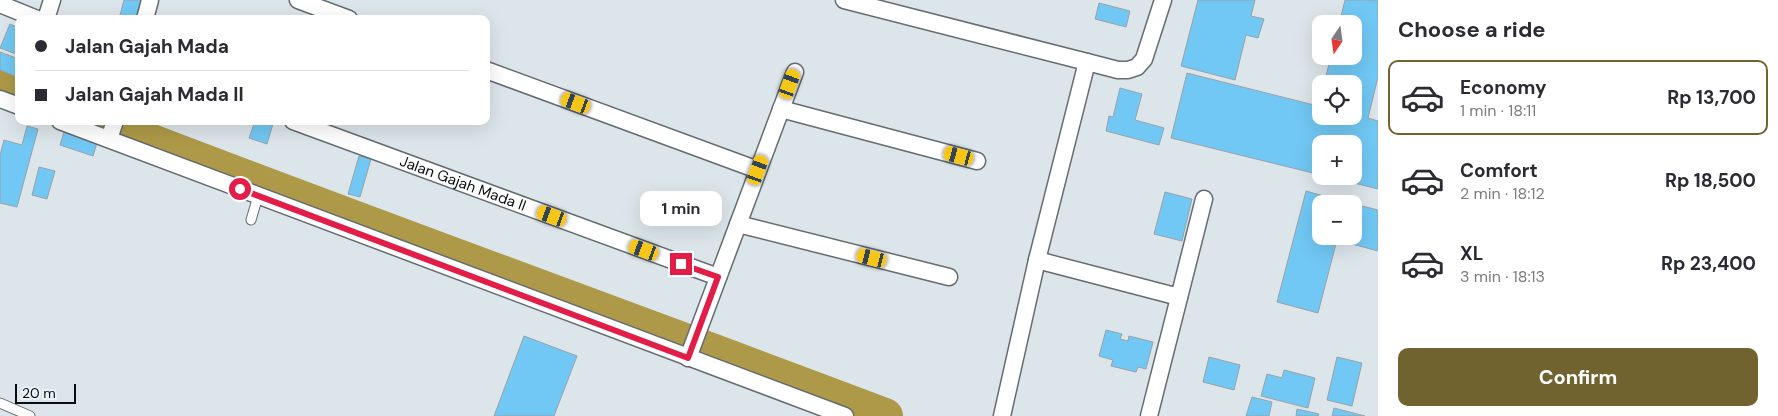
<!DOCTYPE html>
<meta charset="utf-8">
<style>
body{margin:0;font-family:"DM Sans",sans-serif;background:#f2f2f3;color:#2b2b33;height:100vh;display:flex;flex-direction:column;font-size:19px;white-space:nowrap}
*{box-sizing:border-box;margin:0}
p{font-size:16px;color:#7c7c81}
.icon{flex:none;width:28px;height:28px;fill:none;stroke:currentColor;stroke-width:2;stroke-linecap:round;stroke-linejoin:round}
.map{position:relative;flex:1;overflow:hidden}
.drawer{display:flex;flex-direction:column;background:#fff;width:400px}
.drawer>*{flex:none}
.banner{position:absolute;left:15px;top:15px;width:475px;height:110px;border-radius:10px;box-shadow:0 5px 20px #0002;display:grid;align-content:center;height:110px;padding:0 20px;background:#fff}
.needle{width:32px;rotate:193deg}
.controls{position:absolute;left:1312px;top:15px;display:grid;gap:10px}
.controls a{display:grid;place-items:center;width:50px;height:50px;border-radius:10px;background:#fff;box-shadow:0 5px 20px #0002;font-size:25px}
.scale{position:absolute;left:15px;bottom:12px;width:61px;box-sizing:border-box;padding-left:5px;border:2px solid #0a0d0f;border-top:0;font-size:14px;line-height:18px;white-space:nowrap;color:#0a0d0f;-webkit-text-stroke:4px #e9f2f7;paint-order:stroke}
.end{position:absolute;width:22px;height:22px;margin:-11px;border:6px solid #e11d48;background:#fff;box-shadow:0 0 0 2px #fff}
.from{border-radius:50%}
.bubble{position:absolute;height:35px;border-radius:10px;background:#fff;box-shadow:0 5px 20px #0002;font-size:16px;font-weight:700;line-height:35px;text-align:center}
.car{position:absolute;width:15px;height:30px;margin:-15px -8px;border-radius:6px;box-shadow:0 0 4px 1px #0007;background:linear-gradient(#f5c518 24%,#345 0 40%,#f5c518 0 76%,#345 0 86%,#f5c518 0)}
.banner b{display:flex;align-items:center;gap:18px;height:48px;font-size:19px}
.banner b+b{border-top:1px solid #e1e1e2}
.banner i{width:12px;height:12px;background:#2b2b33}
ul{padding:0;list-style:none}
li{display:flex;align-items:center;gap:15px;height:75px;margin:0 10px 8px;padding:0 10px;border:2px solid transparent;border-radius:10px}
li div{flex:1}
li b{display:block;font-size:19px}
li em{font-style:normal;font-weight:700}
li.current{border-color:#706330}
li>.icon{width:45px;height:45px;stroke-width:1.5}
h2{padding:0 20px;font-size:22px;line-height:60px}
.action{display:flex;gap:10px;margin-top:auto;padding:10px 20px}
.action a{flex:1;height:58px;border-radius:10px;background:#706330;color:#fff;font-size:20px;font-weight:700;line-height:58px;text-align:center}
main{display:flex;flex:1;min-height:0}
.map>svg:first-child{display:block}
</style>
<main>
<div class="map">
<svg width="1378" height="416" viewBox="0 0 1378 416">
<rect width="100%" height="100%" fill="#dce5ea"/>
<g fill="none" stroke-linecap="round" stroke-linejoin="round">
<!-- river -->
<g stroke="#ad9947" stroke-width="36">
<path d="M0 84 19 91"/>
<path d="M97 121C359 222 623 317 885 416"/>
</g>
</g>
<!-- building -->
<g fill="#71c8f4" stroke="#9aa2a6">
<path d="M124 0H141L136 19H119Z"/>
<path d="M1198 0H1255L1251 16 1264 19 1258 38 1246 35 1235 80 1181 66Z"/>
<path d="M1345 0H1378V77L1368 118 1378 121V189L1326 176H1354V144H1321V175L1171 138 1187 73 1318 106 1321 93V116H1354V84H1324L1331 56H1354V24H1339Z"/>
<path d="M1099 3 1130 11 1126 27 1095 19Z"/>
<path d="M10 24 19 28V55L0 48Z"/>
<path d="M0 52 19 59 17 77 0 70Z"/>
<path d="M1120 88 1142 94 1135 120 1164 128 1159 145 1106 131 1109 116 1113 117Z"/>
<path d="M255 121H264L273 124 267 144 249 138Z"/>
<path d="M27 126 38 129 17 207 0 203V155L4 140 22 145Z"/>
<path d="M64 132 97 143 93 156 60 145Z"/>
<path d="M359 156 371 159 360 197 348 194Z"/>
<path d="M39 167 55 171 47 199 32 195Z"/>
<path d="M1306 191 1353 204H1321V236H1354V204L1378 210V251L1337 240 1318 313 1277 302Z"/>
<path d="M1165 192 1192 199 1182 241 1154 234Z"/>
<path d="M1106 330 1122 334 1120 339 1128 341 1129 336 1153 342 1146 369 1138 367 1136 372 1111 366 1113 360 1099 356Z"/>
<path d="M524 336 577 356 554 416H494Z"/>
<path d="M1209 357 1240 365 1234 390 1203 382Z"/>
<path d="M1337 357 1362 363 1352 406 1327 400Z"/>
<path d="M1284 370 1315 378 1308 408 1261 396 1267 374 1282 378Z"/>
<path d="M1252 397 1272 402 1269 416H1246Z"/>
<path d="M1334 408 1365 416H1332Z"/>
<path d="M1297 409 1319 414 1318 416H1296Z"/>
</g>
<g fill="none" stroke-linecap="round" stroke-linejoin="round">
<defs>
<g id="lane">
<path d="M251 220 258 196"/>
<path d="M0 403 30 416"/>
</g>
<g id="street">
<path d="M298 0 349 19"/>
<path d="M844 0 1087 62 1118 70H1128L1137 67 1144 59 1163 0"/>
<path d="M0 4 37 19"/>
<path d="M46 19 52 0"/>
<path d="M145 19 150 0"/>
<path d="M486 70 758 170"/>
<path d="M0 99 19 106"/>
<path d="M781 109 977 161"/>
<path d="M60 121 845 416"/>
<path id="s1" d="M293 121 718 277"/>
<path d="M109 139 115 121"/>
<path d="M738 224 949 277"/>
<path d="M1037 260 1179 297"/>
<path d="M688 358 795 72"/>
<path d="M1002 416 1037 260 1087 62"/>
<path d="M1149 416 1204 199"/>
</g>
</defs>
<!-- lane casing -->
<use href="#lane" stroke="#646c70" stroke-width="11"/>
<!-- street casing -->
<use href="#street" stroke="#646c70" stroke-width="19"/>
<!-- lane -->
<use href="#lane" stroke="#fff" stroke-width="9"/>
<!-- street -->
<use href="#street" stroke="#fff" stroke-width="16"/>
</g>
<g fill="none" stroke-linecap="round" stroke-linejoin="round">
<!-- route -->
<path stroke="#e11d48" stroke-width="6" d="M240 189 688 358 718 277 681 264"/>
</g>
<g text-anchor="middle" stroke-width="4.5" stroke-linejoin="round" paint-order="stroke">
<!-- street labels -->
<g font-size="15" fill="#0a0d0f" stroke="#e9f2f7">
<text dy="5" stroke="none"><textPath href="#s1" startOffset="181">Jalan Gajah Mada II</textPath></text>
</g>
</g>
</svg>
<div class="controls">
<a><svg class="needle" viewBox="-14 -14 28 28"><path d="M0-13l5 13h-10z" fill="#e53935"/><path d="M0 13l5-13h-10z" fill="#7c7c81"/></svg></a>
<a><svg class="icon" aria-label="locate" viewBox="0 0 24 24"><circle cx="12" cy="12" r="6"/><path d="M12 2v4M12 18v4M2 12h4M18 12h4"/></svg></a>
<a>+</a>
<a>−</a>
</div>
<div class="scale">20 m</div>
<i class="end from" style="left:240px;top:189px"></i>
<i class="end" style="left:681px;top:264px"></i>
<div class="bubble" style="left:640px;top:191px;width:82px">1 min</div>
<i class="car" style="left:790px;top:84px;rotate:20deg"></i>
<i class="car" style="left:576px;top:103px;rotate:291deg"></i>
<i class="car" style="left:959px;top:156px;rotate:285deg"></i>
<i class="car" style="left:758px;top:170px;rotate:20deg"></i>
<i class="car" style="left:552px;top:216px;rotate:290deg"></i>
<i class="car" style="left:644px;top:250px;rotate:290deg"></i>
<i class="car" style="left:872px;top:258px;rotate:284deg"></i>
<div class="banner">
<b><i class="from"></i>Jalan Gajah Mada</b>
<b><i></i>Jalan Gajah Mada II</b>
</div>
</div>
<section class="drawer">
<h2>Choose a ride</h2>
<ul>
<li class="current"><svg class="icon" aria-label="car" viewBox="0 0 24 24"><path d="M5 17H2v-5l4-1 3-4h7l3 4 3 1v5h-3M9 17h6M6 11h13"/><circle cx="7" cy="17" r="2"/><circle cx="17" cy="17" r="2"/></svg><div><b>Economy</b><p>1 min · 18:11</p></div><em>Rp 13,700</em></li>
<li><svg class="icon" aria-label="car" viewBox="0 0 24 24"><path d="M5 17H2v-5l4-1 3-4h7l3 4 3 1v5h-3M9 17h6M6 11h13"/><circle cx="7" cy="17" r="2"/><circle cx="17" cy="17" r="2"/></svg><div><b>Comfort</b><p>2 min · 18:12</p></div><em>Rp 18,500</em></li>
<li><svg class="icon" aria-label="car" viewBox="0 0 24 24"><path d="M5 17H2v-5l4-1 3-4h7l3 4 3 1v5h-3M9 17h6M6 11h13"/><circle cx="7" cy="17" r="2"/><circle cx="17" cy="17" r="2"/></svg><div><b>XL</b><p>3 min · 18:13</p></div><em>Rp 23,400</em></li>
</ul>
<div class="action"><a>Confirm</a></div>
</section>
</main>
